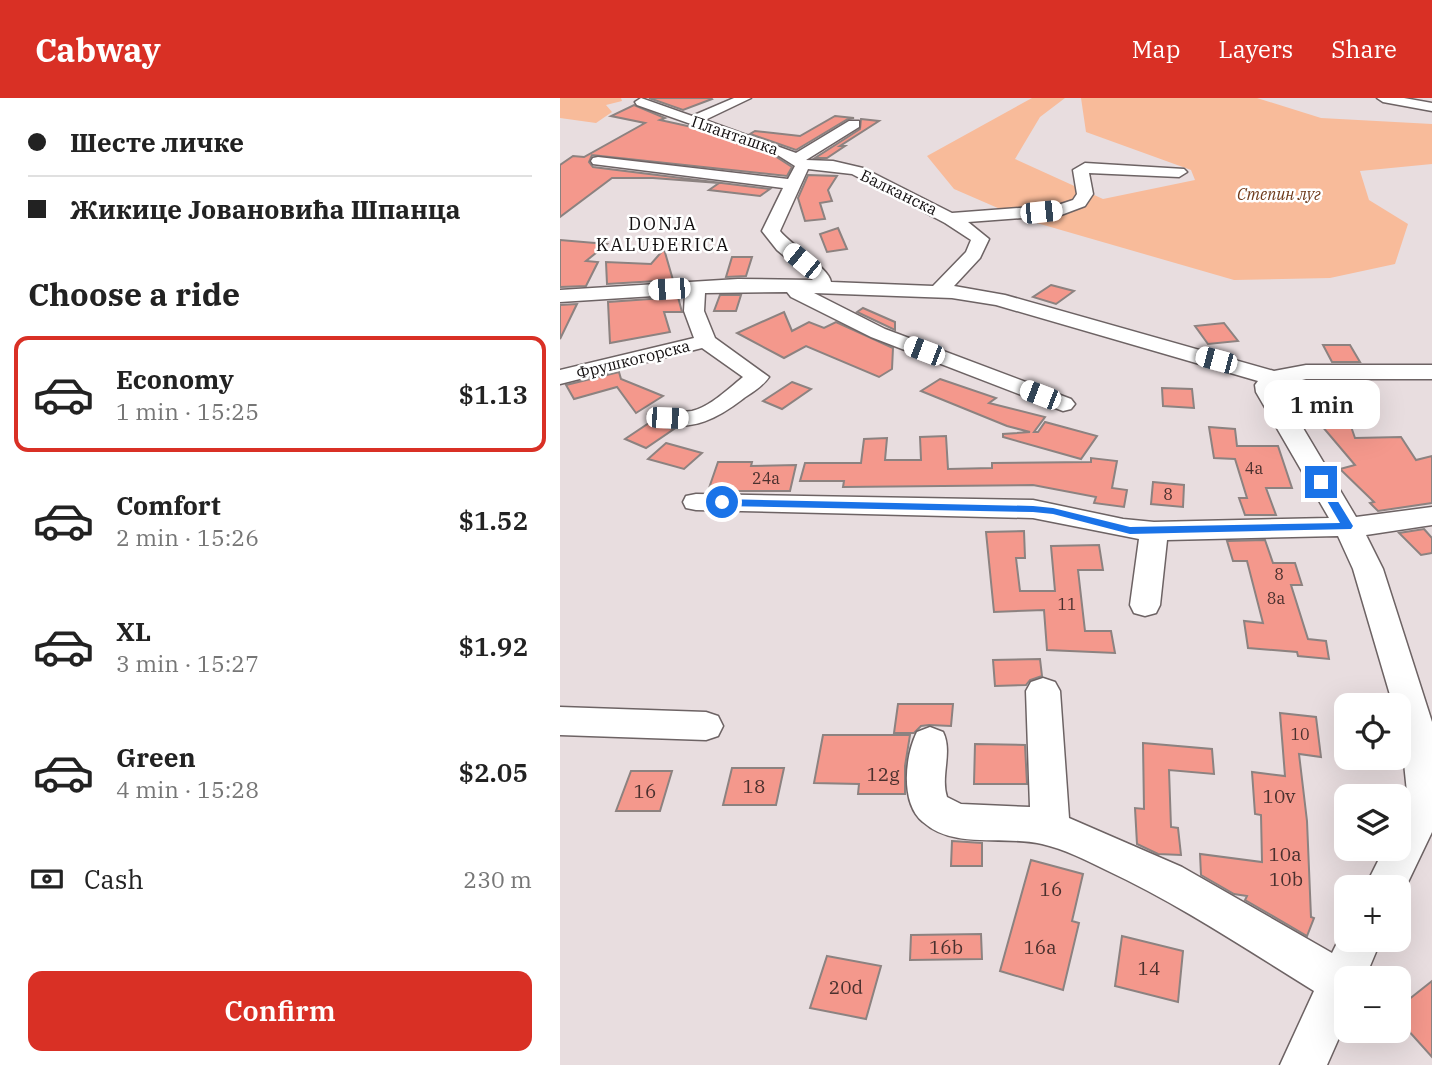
<!DOCTYPE html>
<meta charset="utf-8">
<style>
body{margin:0;font-family:"IBM Plex Serif",serif;background:#f6f6f6;color:#222;height:100vh;display:flex;flex-direction:column;font-size:26px;white-space:nowrap}
*{box-sizing:border-box;margin:0}
p{font-size:23px;color:#767676}
.icon{flex:none;width:38px;height:38px;fill:none;stroke:currentColor;stroke-width:2;stroke-linecap:round;stroke-linejoin:round}
.map{position:relative;flex:1;overflow:hidden}
.side{display:flex;flex-direction:column;background:#fff;width:560px}
.side>*{flex:none}
.guide{display:grid;align-content:center;height:154px;padding:0 28px;background:#fff}
.tools{position:absolute;left:774px;top:595px;display:grid;gap:14px}
.tools a{display:grid;place-items:center;width:77px;height:77px;border-radius:14px;background:#fff;box-shadow:0 7px 28px #0002;font-size:35px}
.end{position:absolute;width:32px;height:32px;margin:-16px;border:9px solid #1a73e8;background:#fff;box-shadow:0 0 0 4px #fff}
.from{border-radius:50%}
.bubble{position:absolute;height:49px;border-radius:14px;background:#fff;box-shadow:0 7px 28px #0002;font-size:23px;font-weight:600;line-height:49px;text-align:center}
.car{position:absolute;width:21px;height:42px;margin:-21px -10px;border-radius:9px;box-shadow:0 0 5px 2px #0007;background:linear-gradient(#fff 24%,#345 0 40%,#fff 0 76%,#345 0 86%,#fff 0)}
.guide b{display:flex;align-items:center;gap:24px;height:66px;font-size:26px}
.guide b+b{border-top:2px solid #e0e0e0}
.guide i{width:18px;height:18px;background:#222}
ul{padding:0;list-style:none}
li{display:flex;align-items:center;gap:21px;height:116px;margin:0 14px 10px;padding:0 14px;border:4px solid transparent;border-radius:14px}
li div{flex:1}
li b{display:block;font-size:26px}
li em{font-style:normal;font-weight:600}
li.current{border-color:#d93025}
li>.icon{width:63px;height:63px;stroke-width:1.5}
h2{padding:0 28px;font-size:32px;line-height:84px}
.pay{display:flex;align-items:center;gap:18px;height:77px;padding:0 28px;font-size:26px}
.pay p{margin-inline-start:auto}
.button{display:flex;gap:14px;margin-top:auto;padding:14px 28px}
.button a{flex:1;height:80px;border-radius:14px;background:#d93025;color:#fff;font-size:28px;font-weight:600;line-height:80px;text-align:center}
header{display:flex;align-items:center;gap:42px;box-sizing:border-box;height:98px;padding:0 35px;background:#d93025;color:#fff}
header strong{font-size:33px}
nav{display:flex;gap:38px;margin-inline-start:auto;font-size:24px}
main{display:flex;flex:1;min-height:0}
.map>svg:first-child{display:block}
</style>
<header>
<strong>Cabway</strong>
<nav><a>Map</a><a>Layers</a><a>Share</a></nav>
</header>
<main>
<section class="side">
<div class="guide">
<b><i class="from"></i>Шесте личке</b>
<b><i></i>Жикице Јовановића Шпанца</b>
</div>
<h2>Choose a ride</h2>
<ul>
<li class="current"><svg class="icon" aria-label="car" viewBox="0 0 24 24"><path d="M5 17H2v-5l4-1 3-4h7l3 4 3 1v5h-3M9 17h6M6 11h13"/><circle cx="7" cy="17" r="2"/><circle cx="17" cy="17" r="2"/></svg><div><b>Economy</b><p>1 min · 15:25</p></div><em>$1.13</em></li>
<li><svg class="icon" aria-label="car" viewBox="0 0 24 24"><path d="M5 17H2v-5l4-1 3-4h7l3 4 3 1v5h-3M9 17h6M6 11h13"/><circle cx="7" cy="17" r="2"/><circle cx="17" cy="17" r="2"/></svg><div><b>Comfort</b><p>2 min · 15:26</p></div><em>$1.52</em></li>
<li><svg class="icon" aria-label="car" viewBox="0 0 24 24"><path d="M5 17H2v-5l4-1 3-4h7l3 4 3 1v5h-3M9 17h6M6 11h13"/><circle cx="7" cy="17" r="2"/><circle cx="17" cy="17" r="2"/></svg><div><b>XL</b><p>3 min · 15:27</p></div><em>$1.92</em></li>
<li><svg class="icon" aria-label="car" viewBox="0 0 24 24"><path d="M5 17H2v-5l4-1 3-4h7l3 4 3 1v5h-3M9 17h6M6 11h13"/><circle cx="7" cy="17" r="2"/><circle cx="17" cy="17" r="2"/></svg><div><b>Green</b><p>4 min · 15:28</p></div><em>$2.05</em></li>
</ul>
<div class="pay"><svg class="icon" aria-label="cash" viewBox="0 0 24 24"><path d="M3 7h18v10H3z"/><circle cx="12" cy="12" r="2"/></svg>Cash<p>230 m</p></div>
<div class="button"><a>Confirm</a></div>
</section>
<div class="map">
<svg width="872" height="967" viewBox="0 0 872 967">
<rect width="100%" height="100%" fill="#e8dddf"/>
<!-- green -->
<g fill="#f8bb9a">
<path d="M0 0H61L62 3 46 7 52 14 36 25 0 20Z"/>
<path d="M472 0H505L480 19 455 61 543 101 635 82 631 72 526 34 521 0H697L761 20 872 26V66L800 73 809 102 848 126 835 166 770 180 674 182 463 121 394 91 367 58Z"/>
</g>
<!-- building -->
<g fill="#f4988c" stroke="#8c8280" stroke-width="2">
<path d="M89 0H151L152 1 123 12Z"/>
<path d="M74 7 105 20 100 22 132 29 215 58 232 69 227 78 32 57 29 64 33 69 210 91 200 98 149 92 159 85 93 80H52L0 119V67L13 58 24 59 85 25 51 18Z"/>
<path d="M275 18 294 20 288 21 236 52 190 36 195 33 240 38Z"/>
<path d="M301 21 319 23 280 48H285L267 60H255L300 31Z"/>
<path d="M248 77 277 78 268 92 272 103 260 105 265 121 245 123 238 100Z"/>
<path d="M278 130 287 151 267 154 260 136Z"/>
<path d="M0 142 47 146 26 163 38 164 26 188 0 189Z"/>
<path d="M104 151 113 182 47 186 46 164 91 166Z"/>
<path d="M172 159H192L186 178 166 179Z"/>
<path d="M491 187 514 193 496 206 473 199Z"/>
<path d="M160 197H181L176 213H154Z"/>
<path d="M118 199 122 214H104L110 234 50 245 48 204Z"/>
<path d="M17 206 0 241V207Z"/>
<path d="M303 210 335 224V232L297 214Z"/>
<path d="M224 214 232 233 249 224 264 230 276 224 333 250 332 271 319 279 246 248 224 260 177 235Z"/>
<path d="M664 225 678 243 648 246 635 228Z"/>
<path d="M763 247H790L800 264H772Z"/>
<path d="M59 274 61 281 103 298 76 315 57 289 14 301 6 287Z"/>
<path d="M380 281 436 300 429 305 485 319 474 334H478L485 324 537 338 521 361 443 339V336L470 334 447 328 361 293Z"/>
<path d="M232 284 251 291 222 311 203 303Z"/>
<path d="M602 290 632 291 634 310 603 308Z"/>
<path d="M750 314 787 317 795 340 841 339 856 362 872 358V405L818 413 810 405 814 404 780 371 795 367Z"/>
<path d="M92 323 99 328 114 331 86 350 65 341Z"/>
<path d="M649 329 675 331 677 348H718L732 390H706L716 417H685L679 400H687L675 361 654 360Z"/>
<path d="M386 338 388 371 432 370V365L531 364V360L557 363 552 390 567 392 564 409 534 405 536 399 473 387 283 389 284 383H240L245 365H301L304 341 327 340 325 362H361L360 339Z"/>
<path d="M106 345 142 355 124 371 88 361Z"/>
<path d="M158 364H192L191 368 236 367 230 393H148Z"/>
<path d="M593 384 624 387 623 409 591 406Z"/>
<path d="M864 431 872 440V455L861 457 839 435Z"/>
<path d="M464 433 465 460H456L460 493H495L491 448 539 447 543 472H518L525 533H551L555 555 487 552 484 512 434 514 426 434Z"/>
<path d="M705 442 713 465H735L742 487H731L748 541 766 543 769 561 738 558 737 554 688 550 684 523 703 525 687 463H673L667 443Z"/>
<path d="M480 561 482 578 470 582 466 587 435 588 433 562Z"/>
<path d="M338 606H393L391 628 369 627 361 628 354 635H334Z"/>
<path d="M720 615 756 619 761 659 739 656 747 723 751 819 754 820 747 838 685 802 687 798 674 796 641 777 640 756 702 764 701 717 695 716 692 674 725 678Z"/>
<path d="M263 637H350L345 668V696H298L299 686 254 685Z"/>
<path d="M583 645 652 651 654 676 609 672 611 729 618 730 621 757 598 756 577 746 575 710 584 711Z"/>
<path d="M415 646 465 647 467 686H414Z"/>
<path d="M172 670H224L216 707H163Z"/>
<path d="M71 673H112L100 713H56Z"/>
<path d="M392 743 422 745V768H391Z"/>
<path d="M471 762 523 776 512 823 519 825 503 892 440 873Z"/>
<path d="M421 836 422 861 350 862 351 837Z"/>
<path d="M562 838 623 853 618 904 555 888Z"/>
<path d="M267 858 321 868 306 921 250 910Z"/>
<path d="M872 883V959L838 921V910Z"/>
</g>
<g fill="none" stroke-linecap="round" stroke-linejoin="round">
<defs>
<g id="minor">
<path d="M81 0 132 18 174 0H191L145 22 236 55 289 23H299V29L246 62 273 63 303 70 392 115 498 107 513 102 517 96 513 72 525 65 624 71 627 74 619 79 529 75 533 96 525 108 501 117 408 124 429 141 420 160 394 188 445 197 714 273 746 267H872V281H746L718 288 796 419 872 409V427L806 437 823 471 872 624V734L839 803 838 789H805L824 751H838V723L845 709 847 694 838 607H833L793 471 778 438 607 442 600 507 596 515 585 518 574 515 570 507 579 441 473 420 136 412 126 410 123 404 126 398 136 396 473 402 563 421 594 424 769 420 696 294 695 287 698 283 436 207 392 200 254 195 325 231 511 301 515 306 511 311 503 313 311 239 231 199 227 194 145 195 144 213 155 240 209 279C203 288 193 294 184 300 158 320 133 334 99 325L95 320 99 315C110 312 121 315 132 313 150 309 169 290 183 279L142 250 0 286V272L134 240 124 213 125 196 0 204V192L178 181 253 182 217 152 202 133 223 90 33 66 31 63 33 60 38 59 228 81 235 68 216 56 77 7 75 4ZM248 71 292 76 385 125 411 142 406 154 373 188 271 184C269 170 231 147 220 133Z"/>
<path d="M817 0H844L872 5V13L823 4Z"/>
<path d="M483 580 495 584 500 593 509 720 622 769 772 855 786 827V842H821L805 880H786V924L767 967H720L754 893C686 851 619 806 546 772 526 762 504 751 482 746 445 737 394 752 363 724 340 705 345 658 357 634L370 629 383 634C393 654 380 678 387 699L401 706 470 709 466 593 471 584Z"/>
<path d="M0 609 146 614 158 618 163 628 158 638 146 642 0 637Z"/>
</g>
</defs>
<!-- minor casing -->
<use href="#minor" stroke="#6d6364" stroke-width="3"/>
<!-- minor -->
<use href="#minor" fill="#fff" fill-rule="evenodd"/>
</g>
<!-- route -->
<path fill="#1a73e8" d="M761 381 766 384 793 428 791 431 570 436 493 416 473 414 162 408 157 404 162 401 473 408 493 410 570 429 780 425 756 384Z"/>
<g text-anchor="middle" stroke-width="5" stroke-linejoin="round" paint-order="stroke">
<!-- far-street labels -->
<g font-size="16" fill="#110d0e" stroke="#fff">
<text transform="translate(175 37) rotate(19)" y="6">Планташка</text>
<text transform="translate(339 94) rotate(26)" y="6">Балканска</text>
<text transform="translate(73 261) rotate(-14)" y="6">Фрушкогорска</text>
</g>
<!-- far-park labels -->
<g font-size="16" font-style="italic" fill="#6e3a1b" stroke="#fff">
<text x="719" y="102">Степин луг</text>
</g>
<!-- number labels -->
<g font-size="16" fill="#4a302e">
<text x="694" y="376">4a</text>
<text x="206" y="386">24a</text>
<text x="608" y="402">8</text>
<text x="719" y="482">8</text>
<text x="716" y="506">8a</text>
<text x="507" y="512">11</text>
<text x="740" y="642">10</text>
</g>
<!-- far-neighbourhood labels -->
<g font-size="18" letter-spacing="2" fill="#110d0e" stroke="#fff">
<text x="103" y="132">DONJA<tspan x="103" dy="21">KALUĐERICA</tspan></text>
</g>
<!-- near-number labels -->
<g font-size="19" fill="#4a302e">
<text x="323" y="683">12g</text>
<text x="194" y="695">18</text>
<text x="85" y="700">16</text>
<text x="719" y="705">10v</text>
<text x="725" y="763">10a</text>
<text x="726" y="788">10b</text>
<text x="491" y="798">16</text>
<text x="386" y="856">16b</text>
<text x="480" y="856">16a</text>
<text x="589" y="877">14</text>
<text x="286" y="896">20d</text>
</g>
</g>
</svg>
<div class="tools">
<a><svg class="icon" aria-label="locate" viewBox="0 0 24 24"><circle cx="12" cy="12" r="6"/><path d="M12 2v4M12 18v4M2 12h4M18 12h4"/></svg></a>
<a><svg class="icon" aria-label="layers" viewBox="0 0 24 24"><path d="M12 4l9 5-9 5-9-5zM3 14l9 5 9-5"/></svg></a>
<a>+</a>
<a>−</a>
</div>
<i class="end from" style="left:162px;top:404px"></i>
<i class="end" style="left:761px;top:384px"></i>
<div class="bubble" style="left:704px;top:282px;width:116px">1 min</div>
<i class="car" style="left:481px;top:114px;rotate:84deg"></i>
<i class="car" style="left:242px;top:163px;rotate:309deg"></i>
<i class="car" style="left:109px;top:191px;rotate:266deg"></i>
<i class="car" style="left:364px;top:253px;rotate:291deg"></i>
<i class="car" style="left:656px;top:262px;rotate:285deg"></i>
<i class="car" style="left:480px;top:297px;rotate:291deg"></i>
<i class="car" style="left:107px;top:320px;rotate:92deg"></i>
</div>
</main>
